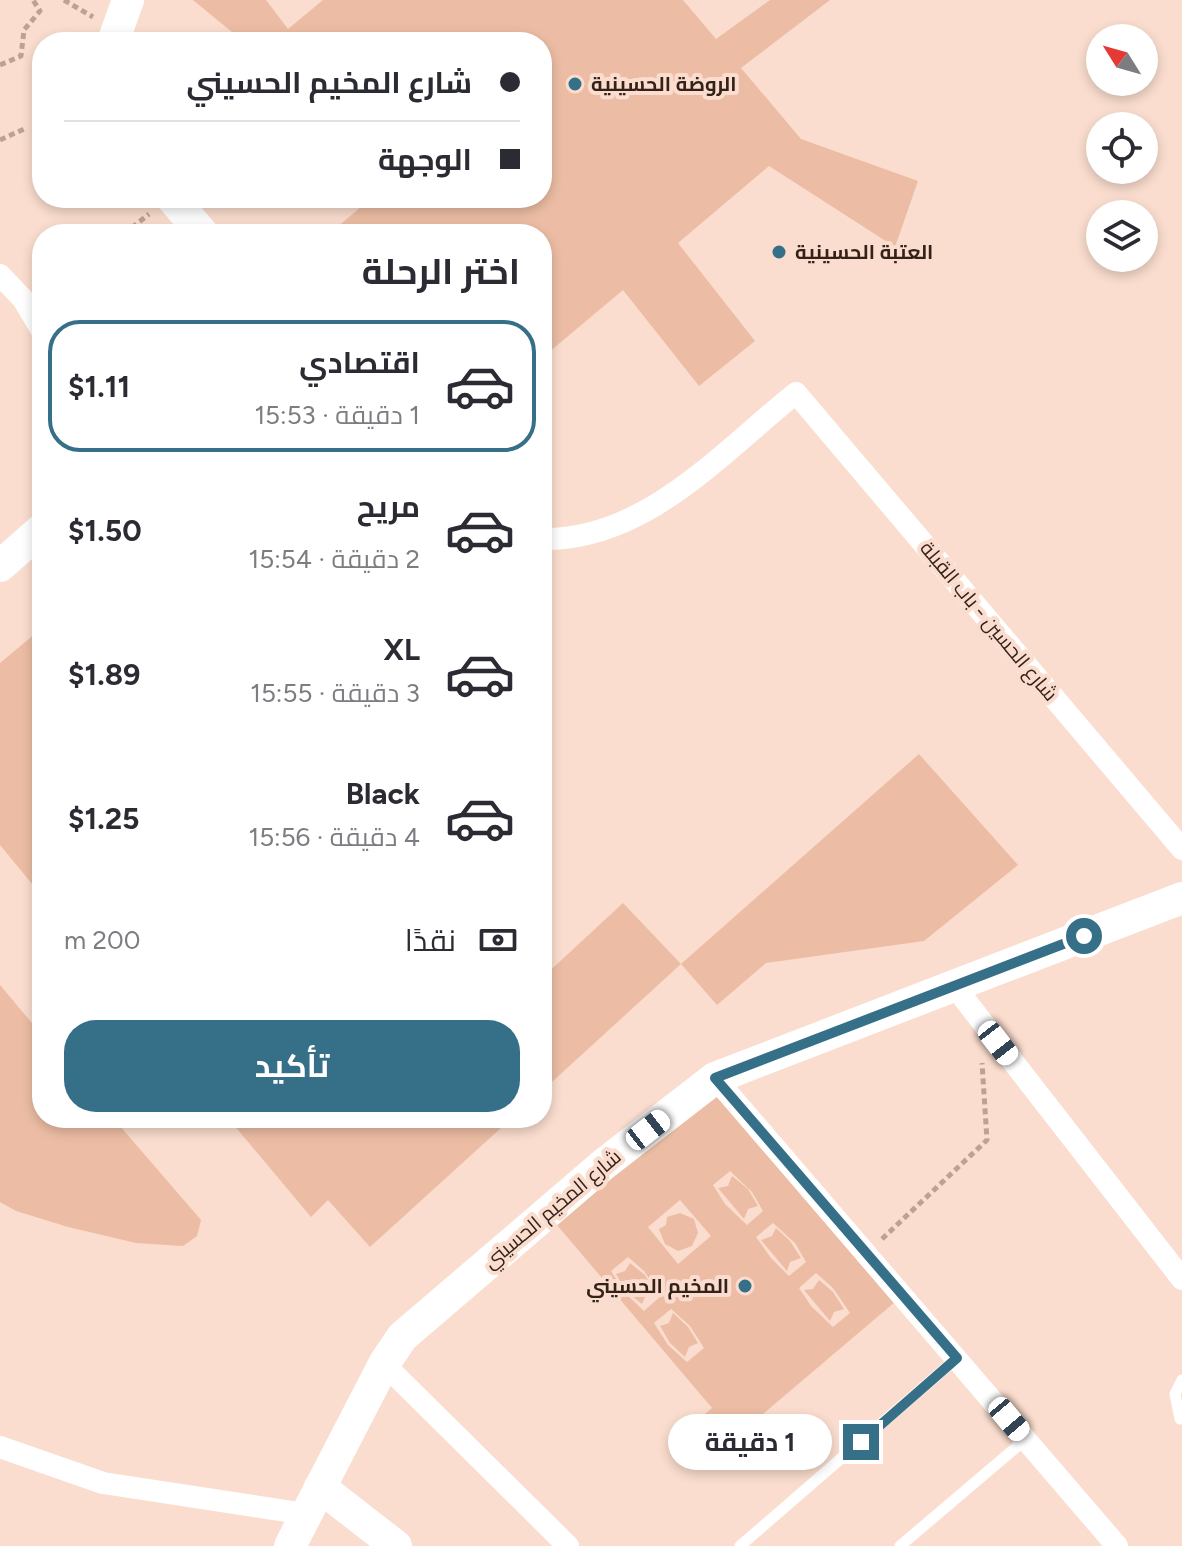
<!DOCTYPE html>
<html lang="ar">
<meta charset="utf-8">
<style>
body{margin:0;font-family:Figtree,Cairo,sans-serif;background:#f7f7f7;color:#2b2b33;direction:rtl;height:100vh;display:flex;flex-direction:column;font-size:30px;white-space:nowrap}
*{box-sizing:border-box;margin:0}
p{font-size:26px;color:#7c7c81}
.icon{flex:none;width:44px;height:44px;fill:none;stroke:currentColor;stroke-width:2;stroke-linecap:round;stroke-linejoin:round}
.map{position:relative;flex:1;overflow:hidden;direction:ltr}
.drawer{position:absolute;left:32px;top:224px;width:520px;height:904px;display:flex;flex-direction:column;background:#fff;border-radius:32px;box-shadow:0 4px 12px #0003;direction:rtl}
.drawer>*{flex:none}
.guide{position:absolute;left:32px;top:32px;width:520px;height:176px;border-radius:32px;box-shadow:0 4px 12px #0003;direction:rtl;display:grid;align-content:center;height:176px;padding:0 32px;background:#fff}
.needle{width:52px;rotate:307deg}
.buttons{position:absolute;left:1086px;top:24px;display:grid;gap:16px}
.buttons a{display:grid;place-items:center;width:72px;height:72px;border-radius:50%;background:#fff;box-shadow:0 4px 12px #0003;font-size:40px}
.end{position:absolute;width:36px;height:36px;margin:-18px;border:10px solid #366f88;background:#fff;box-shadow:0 0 0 4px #fff}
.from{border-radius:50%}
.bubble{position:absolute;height:56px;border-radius:28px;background:#fff;box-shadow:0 4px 12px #0003;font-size:26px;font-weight:700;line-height:56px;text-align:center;direction:rtl}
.car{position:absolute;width:24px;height:48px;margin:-24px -12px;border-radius:10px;box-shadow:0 0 6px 2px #0007;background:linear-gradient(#fff 24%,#345 0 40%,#fff 0 76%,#345 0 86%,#fff 0)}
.guide b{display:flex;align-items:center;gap:28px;height:76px;font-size:30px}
.guide b+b{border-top:2px solid #e1e1e2}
.guide i{width:20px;height:20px;background:#2b2b33}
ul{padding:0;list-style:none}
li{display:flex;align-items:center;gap:24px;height:132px;margin:0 16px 12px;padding:0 16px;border:4px solid transparent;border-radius:32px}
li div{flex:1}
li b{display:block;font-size:30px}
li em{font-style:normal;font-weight:700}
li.on{border-color:#366f88}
li>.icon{width:72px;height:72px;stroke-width:1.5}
h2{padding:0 32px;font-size:36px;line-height:96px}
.pay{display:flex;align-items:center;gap:20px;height:88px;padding:0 32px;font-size:30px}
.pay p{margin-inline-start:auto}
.action{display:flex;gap:16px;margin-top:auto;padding:16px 32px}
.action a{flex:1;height:92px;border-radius:32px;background:#366f88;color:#fff;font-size:32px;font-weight:700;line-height:92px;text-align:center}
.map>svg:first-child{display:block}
</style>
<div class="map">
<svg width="1182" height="1546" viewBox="0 0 1182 1546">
<rect width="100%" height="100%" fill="#faddce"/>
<!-- building -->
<g fill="#ecbda4" fill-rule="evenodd">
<path d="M193 0H266L288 29 323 0H683L716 39 770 0H830L741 68 801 139 918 181 895 247 769 166 678 243 755 341 699 386 623 290 542 358V234H329L362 206 356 198H542V42H244Z"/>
<path d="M42 628V896L0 845V663Z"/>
<path d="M919 754 1018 865 924 941 766 963 717 1005 681 964Z"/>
<path d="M623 903 681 964 542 1091V978Z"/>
<path d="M0 985 42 1035V1118H113L201 1220 197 1236 183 1246 136 1243 68 1227 16 1211 0 1202Z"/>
<path d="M716 1093 895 1302 712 1457 689 1428 712 1408 557 1225V1215ZM730 1171 752 1192 763 1211 747 1225 725 1204 713 1185ZM680 1200 711 1236 678 1264 648 1227ZM773 1223 795 1243 806 1262 789 1276 771 1258 756 1237ZM628 1257 644 1271 661 1296 644 1311 625 1293 611 1271ZM816 1273 833 1288 850 1313 833 1327 811 1306 799 1288ZM671 1309 690 1326 704 1348 687 1362 668 1345 654 1323Z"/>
<path d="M228 1118H512L370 1247 328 1200 311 1217Z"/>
<path d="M732 1176 748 1189 758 1206 748 1209 744 1219 718 1188 728 1186Z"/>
<path d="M680 1213 694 1219 698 1233 692 1246 678 1251 665 1244 659 1229 666 1225 667 1217Z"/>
<path d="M776 1228 790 1241 801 1258 790 1262 787 1271 761 1240 772 1236Z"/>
<path d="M630 1263 645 1275 655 1292 646 1295 642 1304 626 1291 616 1274 625 1271Z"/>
<path d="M819 1280 833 1292 844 1309 834 1312 830 1321 804 1290 813 1289Z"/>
<path d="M673 1313 688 1327 698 1343 689 1347 685 1357 670 1343 660 1326 669 1323Z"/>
</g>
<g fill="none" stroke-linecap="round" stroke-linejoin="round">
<!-- path -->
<g stroke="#bca295" stroke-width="5" stroke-dasharray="6 4" stroke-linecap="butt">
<path d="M64 0 93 17"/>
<path d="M0 65 21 56 24 30 40 11 33 0"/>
<path d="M0 140 24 129"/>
<path d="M124 234 149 214"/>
<path d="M882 1239 987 1140 982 1063"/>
</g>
<!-- lane -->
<g stroke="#fff" stroke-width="11">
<path d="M1180 1419 1175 1394 1182 1380"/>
<path d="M740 1546 957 1358"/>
<path d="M900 1546 1026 1439"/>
</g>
<!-- street -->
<g stroke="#fff" stroke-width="22">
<path d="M0 275 23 299 42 331"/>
<path d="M542 539C645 541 721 453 796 393L1182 849"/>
<path d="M955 987 1182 1279"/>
<path d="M715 1078 1117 1546"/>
<path d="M384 1364 568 1546"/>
<path d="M0 1447 103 1483 306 1514"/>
</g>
<!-- secondary -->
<g stroke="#fff" stroke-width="32">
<path d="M113 42 128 0"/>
<path d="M172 198 203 234"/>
<path d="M0 566 42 529"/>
<path d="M320 1487 396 1546"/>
<path d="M290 1546 384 1364 402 1337 604 1164 715 1078 1182 898"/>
</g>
</g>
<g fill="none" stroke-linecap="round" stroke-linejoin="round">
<!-- route -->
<path stroke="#366f88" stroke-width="10" d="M861 1442 957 1358 715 1078 1084 936"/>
</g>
<!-- markers -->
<g fill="#366f88" stroke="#faddce" stroke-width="3">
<circle cx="575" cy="84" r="8"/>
<circle cx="779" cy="252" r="8"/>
<circle cx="745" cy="1286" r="8"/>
</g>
<g text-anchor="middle" stroke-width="8" stroke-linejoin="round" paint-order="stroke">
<!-- poi labels -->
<g font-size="20" font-weight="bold" fill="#342219" stroke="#faddce" text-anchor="start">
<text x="591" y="91">الروضة الحسينية</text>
<text x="795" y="259">العتبة الحسينية</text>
<text x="729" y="1293" text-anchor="end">المخيم الحسيني</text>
</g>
<!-- street labels -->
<g font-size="20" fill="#342219" stroke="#faddce">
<text transform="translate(989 621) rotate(50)" y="7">شارع الحسين - باب القبلة</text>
<text transform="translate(552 1209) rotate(-40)" y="7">شارع المخيم الحسيني</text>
</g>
</g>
</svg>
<div class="buttons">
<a><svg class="needle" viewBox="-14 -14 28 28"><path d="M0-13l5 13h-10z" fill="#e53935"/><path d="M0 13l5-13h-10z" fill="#7c7c81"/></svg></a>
<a><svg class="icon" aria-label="locate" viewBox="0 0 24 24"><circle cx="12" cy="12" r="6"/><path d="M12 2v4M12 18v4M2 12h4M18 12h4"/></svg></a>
<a><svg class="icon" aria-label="layers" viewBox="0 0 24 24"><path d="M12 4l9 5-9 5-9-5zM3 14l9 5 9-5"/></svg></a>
</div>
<i class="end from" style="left:1084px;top:936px"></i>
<i class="end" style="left:861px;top:1442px"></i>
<div class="bubble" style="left:668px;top:1414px;width:164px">1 دقيقة</div>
<i class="car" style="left:998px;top:1043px;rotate:142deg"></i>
<i class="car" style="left:648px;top:1130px;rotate:52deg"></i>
<i class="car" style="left:1009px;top:1419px;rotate:140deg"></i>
<div class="guide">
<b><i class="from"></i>شارع المخيم الحسيني</b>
<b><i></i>الوجهة</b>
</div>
<section class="drawer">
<h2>اختر الرحلة</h2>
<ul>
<li class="on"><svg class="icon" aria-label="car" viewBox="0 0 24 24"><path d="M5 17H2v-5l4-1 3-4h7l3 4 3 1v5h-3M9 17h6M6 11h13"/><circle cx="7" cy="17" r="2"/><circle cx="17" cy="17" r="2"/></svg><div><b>اقتصادي</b><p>1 دقيقة · 15:53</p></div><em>$1.11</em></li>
<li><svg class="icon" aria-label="car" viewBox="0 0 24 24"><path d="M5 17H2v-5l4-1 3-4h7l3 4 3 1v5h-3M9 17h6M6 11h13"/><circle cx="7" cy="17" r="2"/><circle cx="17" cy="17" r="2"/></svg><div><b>مريح</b><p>2 دقيقة · 15:54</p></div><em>$1.50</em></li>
<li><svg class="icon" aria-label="car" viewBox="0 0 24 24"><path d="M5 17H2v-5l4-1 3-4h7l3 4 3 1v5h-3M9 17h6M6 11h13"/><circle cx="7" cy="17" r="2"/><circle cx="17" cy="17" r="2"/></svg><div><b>XL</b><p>3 دقيقة · 15:55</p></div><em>$1.89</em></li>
<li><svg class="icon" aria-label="car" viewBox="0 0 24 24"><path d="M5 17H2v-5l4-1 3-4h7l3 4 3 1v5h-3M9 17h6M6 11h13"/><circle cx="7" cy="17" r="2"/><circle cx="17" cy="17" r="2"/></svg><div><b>Black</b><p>4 دقيقة · 15:56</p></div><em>$1.25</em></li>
</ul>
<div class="pay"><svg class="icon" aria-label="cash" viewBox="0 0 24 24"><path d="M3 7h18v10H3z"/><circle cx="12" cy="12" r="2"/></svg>نقدًا<p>200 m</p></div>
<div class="action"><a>تأكيد</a></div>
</section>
</div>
